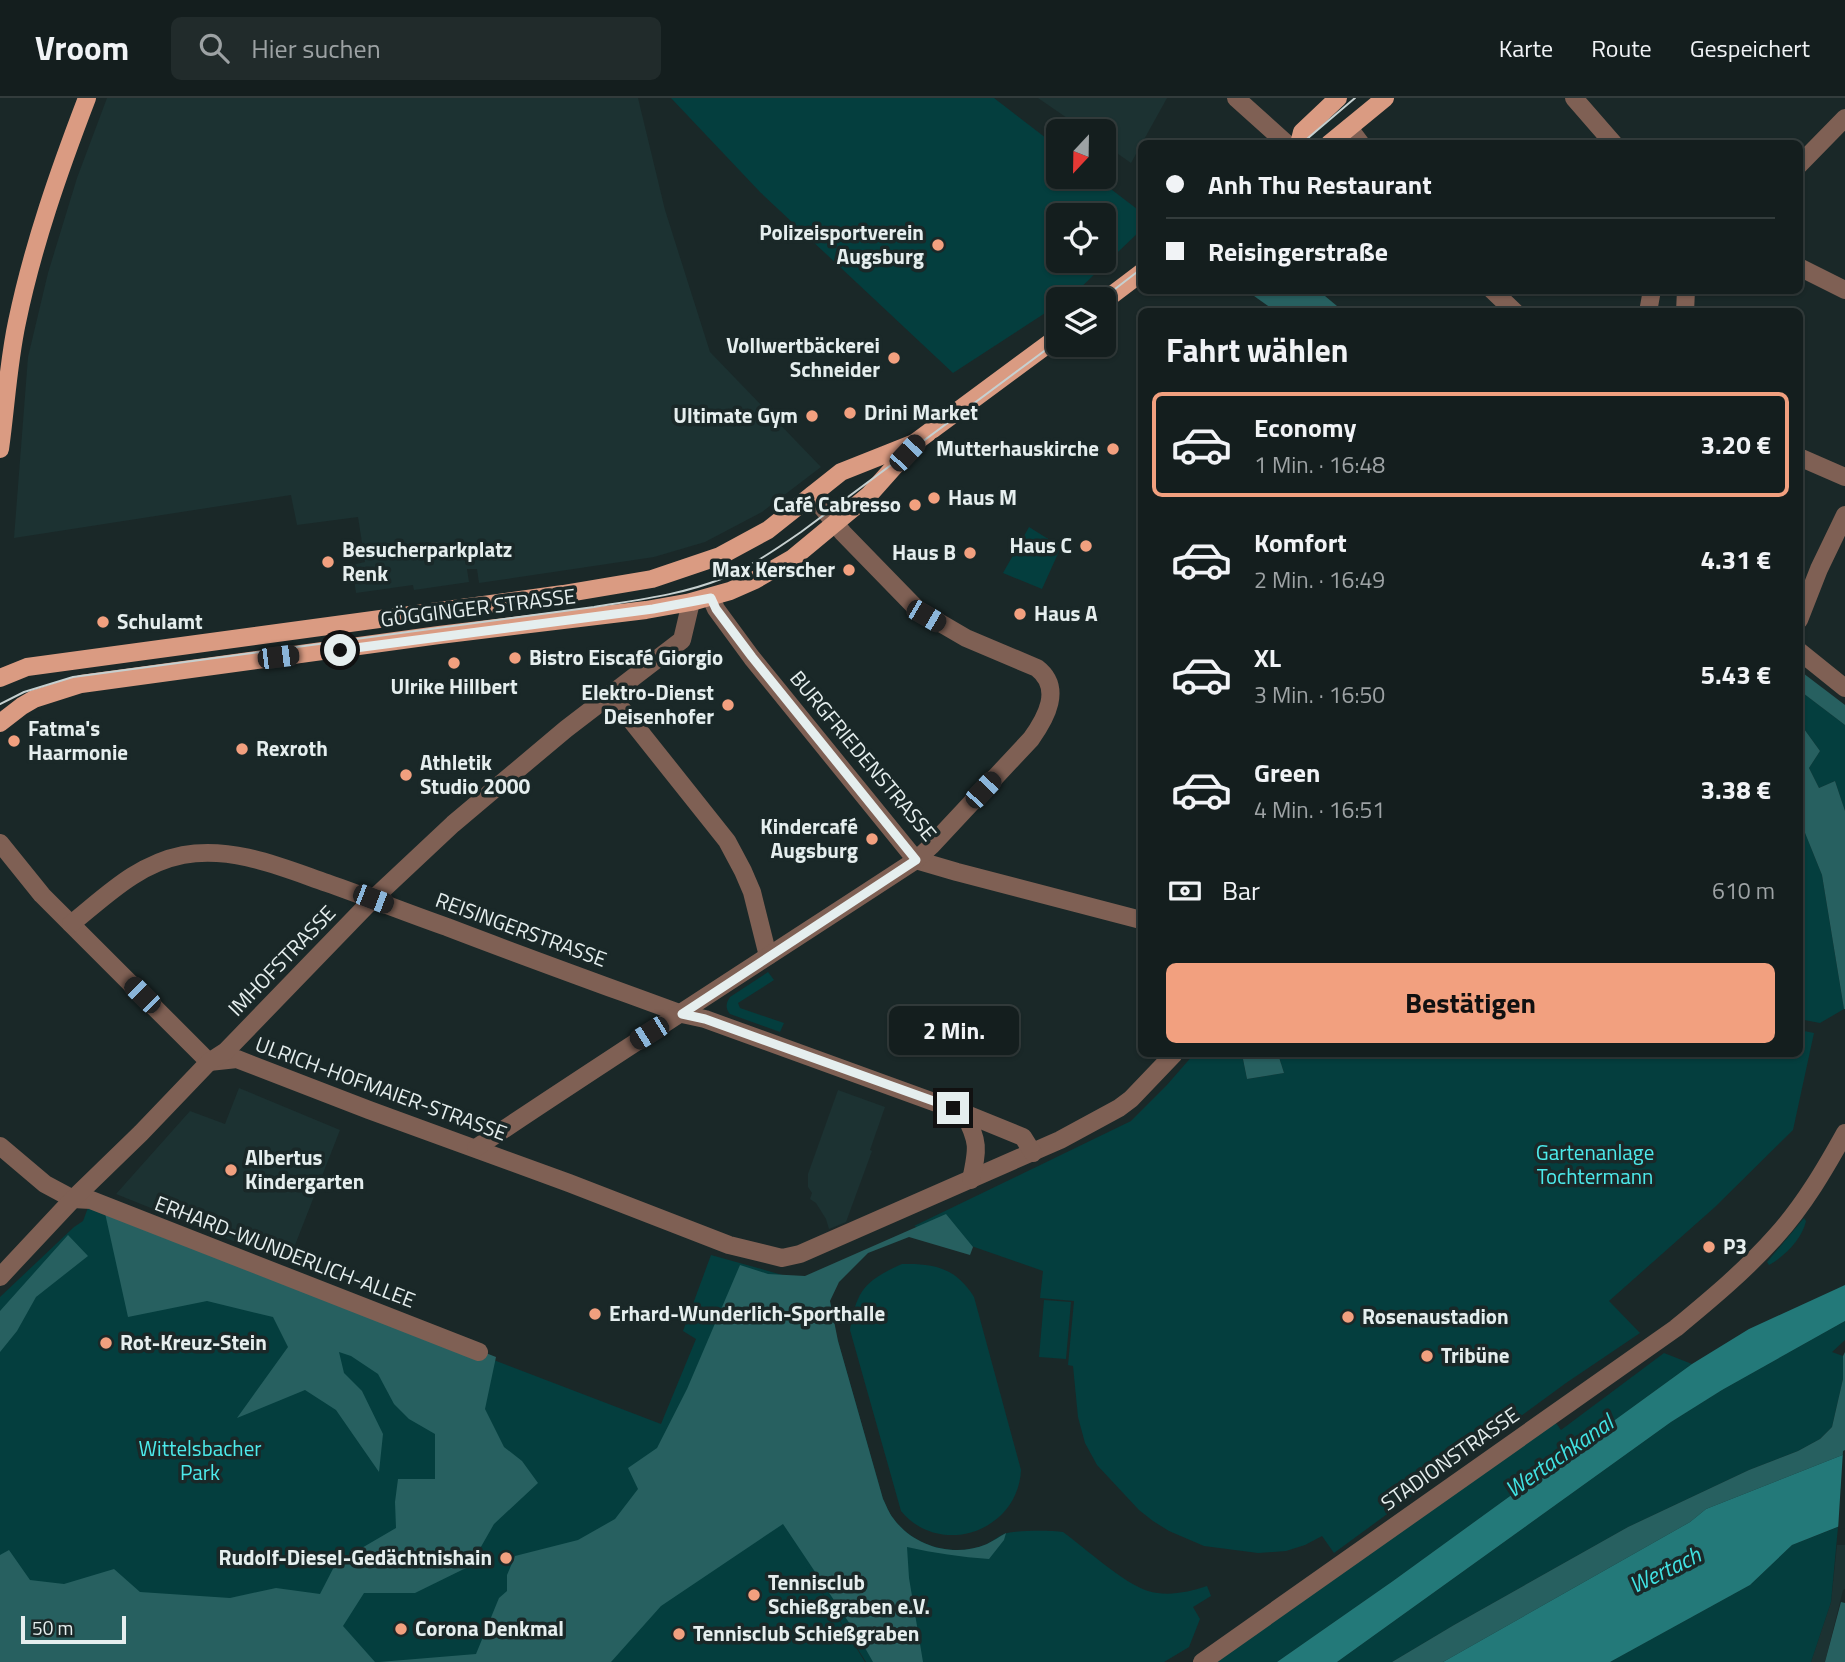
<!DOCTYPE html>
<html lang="de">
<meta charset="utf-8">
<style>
body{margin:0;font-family:"Titillium Web",sans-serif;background:#212b2b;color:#f1f3f6;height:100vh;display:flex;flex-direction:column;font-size:26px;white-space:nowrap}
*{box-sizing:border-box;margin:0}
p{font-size:23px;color:#9da2a4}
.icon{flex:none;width:38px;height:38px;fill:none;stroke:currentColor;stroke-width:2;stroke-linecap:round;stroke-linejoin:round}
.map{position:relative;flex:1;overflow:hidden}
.drawer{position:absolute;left:1138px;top:210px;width:665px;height:749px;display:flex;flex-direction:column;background:#141e1e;border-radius:10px;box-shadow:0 2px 5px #0004,0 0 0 2px #333c3c}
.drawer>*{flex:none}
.hud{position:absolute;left:1138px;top:42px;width:665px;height:154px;border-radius:10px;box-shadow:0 2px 5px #0004,0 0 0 2px #333c3c;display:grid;align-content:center;height:154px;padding:0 28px;background:#141e1e}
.needle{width:46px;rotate:202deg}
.buttons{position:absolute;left:1046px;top:21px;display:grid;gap:14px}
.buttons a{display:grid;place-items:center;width:70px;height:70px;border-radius:10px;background:#141e1e;box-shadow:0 2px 5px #0004,0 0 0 2px #333c3c;font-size:35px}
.scale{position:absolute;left:21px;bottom:18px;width:105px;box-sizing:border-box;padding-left:7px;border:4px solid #e5eeee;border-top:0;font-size:19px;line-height:24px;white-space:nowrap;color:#e5eeee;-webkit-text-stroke:5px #1a2828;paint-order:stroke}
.end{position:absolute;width:32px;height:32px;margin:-16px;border:9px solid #e5eeee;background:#111;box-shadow:0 0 0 4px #111}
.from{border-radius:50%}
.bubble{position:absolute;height:49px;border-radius:10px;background:#141e1e;box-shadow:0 2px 5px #0004,0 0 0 2px #333c3c;font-size:23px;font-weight:700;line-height:49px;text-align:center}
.car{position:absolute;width:21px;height:42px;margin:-21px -10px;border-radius:9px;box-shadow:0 0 5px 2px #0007;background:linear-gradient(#222 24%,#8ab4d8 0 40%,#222 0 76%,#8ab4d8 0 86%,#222 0)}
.hud b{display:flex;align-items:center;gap:24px;height:66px;font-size:26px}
.hud b+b{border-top:2px solid #333c3c}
.hud i{width:18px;height:18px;background:#f1f3f6}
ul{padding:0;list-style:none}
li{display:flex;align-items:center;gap:21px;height:105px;margin:0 14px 10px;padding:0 14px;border:4px solid transparent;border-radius:10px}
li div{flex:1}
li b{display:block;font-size:26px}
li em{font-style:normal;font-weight:700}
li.selected{border-color:#f2a07f}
li>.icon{width:63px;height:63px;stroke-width:1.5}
h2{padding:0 28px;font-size:32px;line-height:84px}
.pay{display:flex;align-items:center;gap:18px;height:77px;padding:0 28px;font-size:26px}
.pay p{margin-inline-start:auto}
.cta{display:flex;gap:14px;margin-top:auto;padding:14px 28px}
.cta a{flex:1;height:80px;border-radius:10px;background:#f2a07f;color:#111;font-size:28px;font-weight:700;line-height:80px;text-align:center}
header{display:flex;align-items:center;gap:42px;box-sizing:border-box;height:98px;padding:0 35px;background:#141e1e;border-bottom:2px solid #333c3c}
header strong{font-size:33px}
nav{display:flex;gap:38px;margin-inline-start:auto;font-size:24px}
.search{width:490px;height:63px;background:#212b2b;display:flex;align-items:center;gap:18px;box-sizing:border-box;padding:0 24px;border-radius:10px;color:#9da2a4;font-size:26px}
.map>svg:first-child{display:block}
</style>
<header>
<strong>Vroom</strong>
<div class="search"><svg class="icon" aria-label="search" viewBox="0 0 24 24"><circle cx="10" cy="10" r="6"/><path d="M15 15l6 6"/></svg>Hier suchen</div>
<nav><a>Karte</a><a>Route</a><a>Gespeichert</a></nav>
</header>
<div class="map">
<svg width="1845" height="1564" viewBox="0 0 1845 1564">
<rect width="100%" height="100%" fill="#1a2828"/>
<!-- built -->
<g fill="#1c3232">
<path d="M107 0H638L665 112 710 254 821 369 762 414 705 444 654 459 479 485 477 471H467L469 484 414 492 413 487 356 495 352 467 365 464 358 419 297 427 291 397 14 440 28 259 48 175 77 80Z"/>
<path d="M1038 0H1167L1131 65 1104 46V33H1086Z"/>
<path d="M239 990 340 1032 288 1165 116 1096 190 1013 225 1026Z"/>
<path d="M838 992 885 1009 870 1052 872 1053 846 1124 829 1131 826 1121 816 1105 810 1101 812 1095 808 1089V1076Z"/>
<path d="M1837 1447H1845V1491L1843 1492 1825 1564H1811L1831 1504Z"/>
</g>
<!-- green -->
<g fill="#043e3e" fill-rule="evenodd">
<path d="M671 0H994L1059 50V79H1095L1141 114V132L1075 195 1066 201H1059V206L953 275 760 94ZM1059 117H1104V163H1059Z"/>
<path d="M1029 429 1061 449 1042 491 1003 475Z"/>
<path d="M1799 592 1845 627V713L1835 683 1819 690 1809 670 1820 653 1799 624Z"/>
<path d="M1799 720 1822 777 1844 911 1820 925 1799 921Z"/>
<path d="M768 874 774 882 738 905 740 910 784 925 780 934 730 916C725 910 726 905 730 899Z"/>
<path d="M1799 932 1814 935 1793 1032 1715 1109 1609 1203 1640 1235 1566 1285 1334 1455 1322 1438 1305 1447 1286 1453 1258 1455 1204 1448 1169 1433 1153 1423 1139 1412 1097 1367 1085 1345 1078 1319 1073 1268 1068 1267 1074 1203 1040 1200 1043 1173 914 1128 1131 1023 1166 988 1194 956H1242L1247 981 1284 975 1278 956H1799Z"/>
<path d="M89 1107 661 1326 696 1241 683 1233 711 1157 818 1187 838 1243 883 1401C886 1407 889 1415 893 1420 914 1449 952 1459 985 1447 992 1444 997 1439 1004 1436 1014 1432 1051 1432 1063 1434 1085 1450 1123 1485 1148 1493 1167 1499 1189 1494 1207 1488L1211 1498 1193 1509 1200 1521 1189 1549 1164 1564H866L805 1467 865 1564H0V1199L74 1129 83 1123Z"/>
<path d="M1804 1120 1806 1123C1802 1141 1785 1158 1769 1167L1767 1164Z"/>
<path d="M902 1166C934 1165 956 1170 974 1199L1021 1372C1018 1434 940 1460 901 1413L850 1232C856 1192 866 1182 902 1166Z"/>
<path d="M1044 1202 1071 1204 1066 1261 1039 1259Z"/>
<path d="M1845 1223V1242L1832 1254 1843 1258V1281L1832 1329 1820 1341 1798 1353 1749 1372 1628 1429 1454 1527 1392 1564H1337L1671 1324 1722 1292Z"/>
<path d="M1664 1255 1692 1266 1393 1483 1277 1564H1202L1551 1318 1561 1332Z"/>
<path d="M1838 1429 1831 1504 1811 1564H1610L1750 1487 1792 1447Z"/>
</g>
<!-- forest -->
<g fill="#276060">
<path d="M1247 193H1319L1343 213H1275Z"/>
<path d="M1799 572 1845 607V627L1799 592Z"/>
<path d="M1799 624 1820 653 1809 670 1819 690 1835 683 1845 713V911H1844L1822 777 1799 720Z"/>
<path d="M1242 956H1278L1284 975 1247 981Z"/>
<path d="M103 1106 496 1259 485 1311 504 1349 522 1363 538 1385 494 1426 470 1468 415 1495H364L343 1528 375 1564H0V1457L9 1452 30 1482 64 1486 114 1471 140 1494 230 1500 276 1490 320 1496 336 1465 396 1430 395 1404 398 1381H435V1336L409 1321 394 1306 378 1276 351 1258 339 1254 344 1275 362 1293 383 1336 379 1374 336 1312 305 1292 237 1320 288 1249 273 1219 207 1203 128 1219Z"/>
<path d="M946 1116 973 1149 970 1157 909 1139 868 1155 839 1184 830 1203 838 1243 883 1401C886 1407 889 1415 893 1420 914 1449 954 1460 987 1446 993 1443 999 1439 1006 1435L1004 1442 989 1461C961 1459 934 1455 907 1449L909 1480 923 1564H873L860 1541 783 1426 661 1508 611 1564H379L476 1556 499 1500 507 1493V1477L515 1458 578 1442 615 1421 638 1391 628 1370 657 1350 687 1291 740 1167 768 1176 805 1178Z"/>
<path d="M68 1137 88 1158 36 1199 17 1233 0 1254V1213Z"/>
<path d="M1845 1254V1356L1706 1411 1690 1424 1443 1564H1392L1454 1527 1628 1429 1749 1372 1798 1353 1820 1341 1832 1329 1843 1281V1258Z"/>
<path d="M1841 1504 1845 1505V1564H1825Z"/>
</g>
<!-- water -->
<g fill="#237979">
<path d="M1845 1187V1223L1722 1292 1671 1324 1337 1564H1277L1393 1483 1692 1266 1749 1231Z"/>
<path d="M1845 1356V1426L1792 1447 1750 1487 1610 1564H1443L1690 1424 1706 1411Z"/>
</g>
<!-- pier -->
<path fill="#1a2828" d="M1845 1352V1430L1838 1432 1843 1353Z"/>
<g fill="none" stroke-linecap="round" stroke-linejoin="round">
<!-- minor -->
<g stroke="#7f6054" stroke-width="18">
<path d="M1236 0 1287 46"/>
<path d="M1574 0 1614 46"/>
<path d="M1349 30 1361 46"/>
<path d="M1799 67 1845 20"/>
<path d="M1799 169 1845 192"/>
<path d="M1492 192 1515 214"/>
<path d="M1648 214 1652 192"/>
<path d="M1685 214 1686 192"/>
<path d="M1799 359 1845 379"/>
<path d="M711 500 716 511 752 560 916 762 957 774 1141 822"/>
<path d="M1799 522 1819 471 1845 417"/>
<path d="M1799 553 1845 590"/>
<path d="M610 596 727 743 743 773 752 794 768 858"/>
<path d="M0 745 42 797 209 964 237 961 369 1012 569 1085 729 1147 782 1160 800 1156 1060 1042 1119 1010 1131 1001 1174 956"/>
<path d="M71 826C106 798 137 766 183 757 233 748 281 769 327 785 367 799 407 815 447 829 525 859 603 887 682 916L705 921 964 1015 1023 1039 1033 1055"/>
<path d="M964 1015C979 1044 978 1050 971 1082"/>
<path d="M0 1048 45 1086 73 1101 91 1102 479 1254"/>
<path d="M476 1050C622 952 769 858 916 762L931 748 1031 641C1046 620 1063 590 1037 570L966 540 918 512 843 435 812 397"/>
<path d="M0 1179 73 1101 141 1035 209 964 226 953 373 801 453 726 566 631 682 542 691 504"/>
<path d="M1202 1564 1676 1230C1711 1201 1746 1172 1776 1138 1804 1107 1825 1071 1845 1035"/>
</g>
<!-- major -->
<g stroke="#da9b82" stroke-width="18">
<path d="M1299 46 1302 34 1338 0"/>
<path d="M1329 46 1385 0"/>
<path d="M1104 203 1141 175"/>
<path d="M0 351C6 308 8 266 17 224 33 147 59 73 87 0"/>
<path d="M0 580 27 569 563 496 652 481 720 458 768 432 841 374 914 345"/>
<path d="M0 625 22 608 34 601 81 586 439 537 646 512 691 504 730 493 755 482 793 460 869 397 917 343 1059 238"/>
</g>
<!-- tram -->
<g stroke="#c6d0d0" stroke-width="2">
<path d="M1301 46 1355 0"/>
<path d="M1102 201 1141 171"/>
<path d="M0 606 24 594 73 579 594 509C636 502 681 497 721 481 750 469 775 452 801 434L1059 242"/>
</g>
</g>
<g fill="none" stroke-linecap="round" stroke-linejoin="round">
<!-- route -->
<path stroke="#e5eeee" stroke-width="9" d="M340 552 653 511 711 500 716 511 752 559 916 762 682 916 705 921 953 1010"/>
</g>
<!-- markers -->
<g fill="#f2a07f" stroke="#1a2828" stroke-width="2.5">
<circle cx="938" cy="147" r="7"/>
<circle cx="894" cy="260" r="7"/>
<circle cx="850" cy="315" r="7"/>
<circle cx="812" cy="318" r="7"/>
<circle cx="1113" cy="351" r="7"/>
<circle cx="934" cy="400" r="7"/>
<circle cx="915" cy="407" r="7"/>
<circle cx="1086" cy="448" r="7"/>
<circle cx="970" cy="455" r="7"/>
<circle cx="328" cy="464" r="7"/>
<circle cx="849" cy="472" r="7"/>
<circle cx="1020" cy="516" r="7"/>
<circle cx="103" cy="524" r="7"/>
<circle cx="515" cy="560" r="7"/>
<circle cx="454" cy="565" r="7"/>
<circle cx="728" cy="607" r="7"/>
<circle cx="14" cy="643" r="7"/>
<circle cx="242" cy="651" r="7"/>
<circle cx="406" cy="677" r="7"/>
<circle cx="872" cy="741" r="7"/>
<circle cx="231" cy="1072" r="7"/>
<circle cx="1709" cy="1149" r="7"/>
<circle cx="595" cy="1216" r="7"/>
<circle cx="1348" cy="1219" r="7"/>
<circle cx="106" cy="1245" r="7"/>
<circle cx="1427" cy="1258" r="7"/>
<circle cx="506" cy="1460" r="7"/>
<circle cx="754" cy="1497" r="7"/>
<circle cx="401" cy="1531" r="7"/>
<circle cx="679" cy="1536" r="7"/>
</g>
<g text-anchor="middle" stroke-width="7" stroke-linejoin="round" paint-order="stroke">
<!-- poi labels -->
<g font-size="21" font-weight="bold" fill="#e5eeee" stroke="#1a2828" text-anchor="start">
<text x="924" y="142" text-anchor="end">Polizeisportverein<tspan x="924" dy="24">Augsburg</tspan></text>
<text x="880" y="255" text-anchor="end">Vollwertbäckerei<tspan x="880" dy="24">Schneider</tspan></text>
<text x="864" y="322">Drini Market</text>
<text x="798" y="325" text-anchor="end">Ultimate Gym</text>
<text x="1099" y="358" text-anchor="end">Mutterhauskirche</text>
<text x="948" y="407">Haus M</text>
<text x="901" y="414" text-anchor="end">Café Cabresso</text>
<text x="1072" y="455" text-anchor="end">Haus C</text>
<text x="342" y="459">Besucherparkplatz<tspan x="342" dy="24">Renk</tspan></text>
<text x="956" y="462" text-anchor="end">Haus B</text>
<text x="835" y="479" text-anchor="end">Max Kerscher</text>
<text x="1034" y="523">Haus A</text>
<text x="117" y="531">Schulamt</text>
<text x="529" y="567">Bistro Eiscafé Giorgio</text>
<text x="454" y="596" text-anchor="middle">Ulrike Hillbert</text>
<text x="714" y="602" text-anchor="end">Elektro-Dienst<tspan x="714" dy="24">Deisenhofer</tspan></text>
<text x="28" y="638">Fatma's<tspan x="28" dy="24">Haarmonie</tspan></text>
<text x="256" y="658">Rexroth</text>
<text x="420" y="672">Athletik<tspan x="420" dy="24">Studio 2000</tspan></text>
<text x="858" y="736" text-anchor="end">Kindercafé<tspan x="858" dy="24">Augsburg</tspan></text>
<text x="245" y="1067">Albertus<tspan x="245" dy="24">Kindergarten</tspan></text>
<text x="1723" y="1156">P3</text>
<text x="609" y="1223">Erhard-Wunderlich-Sporthalle</text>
<text x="1362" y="1226">Rosenaustadion</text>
<text x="120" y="1252">Rot-Kreuz-Stein</text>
<text x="1441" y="1265">Tribüne</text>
<text x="492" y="1467" text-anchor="end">Rudolf-Diesel-Gedächtnishain</text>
<text x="768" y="1492">Tennisclub<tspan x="768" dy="24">Schießgraben e.V.</tspan></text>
<text x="415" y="1538">Corona Denkmal</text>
<text x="693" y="1543">Tennisclub Schießgraben</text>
</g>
<!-- street labels -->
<g font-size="21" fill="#e5eeee" stroke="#1a2828">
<text transform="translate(478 510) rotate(-7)" y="7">GÖGGINGER STRASSE</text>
<text transform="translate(863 658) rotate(50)" y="7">BURGFRIEDENSTRASSE</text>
<text transform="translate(521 832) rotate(20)" y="7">REISINGERSTRASSE</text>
<text transform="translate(282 863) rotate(-46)" y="7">IMHOFSTRASSE</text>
<text transform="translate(381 991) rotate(20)" y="7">ULRICH-HOFMAIER-STRASSE</text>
<text transform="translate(285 1154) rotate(21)" y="7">ERHARD-WUNDERLICH-ALLEE</text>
<text transform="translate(1450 1361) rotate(-35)" y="7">STADIONSTRASSE</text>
</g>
<!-- park labels -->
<g font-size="21" fill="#4debec" stroke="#1a2828">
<text x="1595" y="1062">Gartenanlage<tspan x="1595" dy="24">Tochtermann</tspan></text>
<text x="200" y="1358">Wittelsbacher<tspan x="200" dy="24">Park</tspan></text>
</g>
<!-- water labels -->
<g font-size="23" font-style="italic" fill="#40e2e3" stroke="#1a2828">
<text transform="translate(1559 1358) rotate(-35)" y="8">Wertachkanal</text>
<text transform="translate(1665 1472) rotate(-26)" y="8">Wertach</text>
</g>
</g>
</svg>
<div class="buttons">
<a><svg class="needle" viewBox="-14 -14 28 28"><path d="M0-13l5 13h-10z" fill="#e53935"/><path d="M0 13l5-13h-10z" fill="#9da2a4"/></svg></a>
<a><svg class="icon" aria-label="locate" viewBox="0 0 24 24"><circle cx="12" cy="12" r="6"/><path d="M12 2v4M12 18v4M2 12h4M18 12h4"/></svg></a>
<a><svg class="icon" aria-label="layers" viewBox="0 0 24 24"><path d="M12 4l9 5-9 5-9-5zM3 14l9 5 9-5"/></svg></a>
</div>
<div class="scale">50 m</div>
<i class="end from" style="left:340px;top:552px"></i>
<i class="end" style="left:953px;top:1010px"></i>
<div class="bubble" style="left:889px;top:908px;width:130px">2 Min.</div>
<i class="car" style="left:907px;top:355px;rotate:43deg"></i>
<i class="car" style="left:926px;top:518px;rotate:120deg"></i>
<i class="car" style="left:278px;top:559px;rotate:83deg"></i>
<i class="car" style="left:983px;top:692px;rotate:43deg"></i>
<i class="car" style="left:373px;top:801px;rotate:111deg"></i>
<i class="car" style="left:142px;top:897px;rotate:315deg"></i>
<i class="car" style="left:649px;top:935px;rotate:238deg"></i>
<div class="hud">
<b><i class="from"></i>Anh Thu Restaurant</b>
<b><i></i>Reisingerstraße</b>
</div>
<section class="drawer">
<h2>Fahrt wählen</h2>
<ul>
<li class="selected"><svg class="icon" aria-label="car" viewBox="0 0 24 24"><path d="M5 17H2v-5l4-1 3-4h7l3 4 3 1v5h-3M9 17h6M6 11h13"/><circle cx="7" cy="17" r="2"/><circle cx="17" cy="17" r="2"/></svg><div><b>Economy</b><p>1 Min. · 16:48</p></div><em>3.20 €</em></li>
<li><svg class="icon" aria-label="car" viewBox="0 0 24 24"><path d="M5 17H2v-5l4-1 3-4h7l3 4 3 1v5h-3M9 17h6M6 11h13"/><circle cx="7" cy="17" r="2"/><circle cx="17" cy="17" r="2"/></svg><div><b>Komfort</b><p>2 Min. · 16:49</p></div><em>4.31 €</em></li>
<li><svg class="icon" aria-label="car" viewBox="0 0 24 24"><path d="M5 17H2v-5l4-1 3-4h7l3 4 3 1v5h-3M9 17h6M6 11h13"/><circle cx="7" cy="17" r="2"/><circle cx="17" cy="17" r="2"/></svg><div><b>XL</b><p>3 Min. · 16:50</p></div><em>5.43 €</em></li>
<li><svg class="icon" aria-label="car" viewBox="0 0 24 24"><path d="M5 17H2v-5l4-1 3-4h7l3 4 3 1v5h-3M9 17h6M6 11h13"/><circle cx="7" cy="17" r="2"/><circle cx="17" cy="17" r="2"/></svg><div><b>Green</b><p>4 Min. · 16:51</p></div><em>3.38 €</em></li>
</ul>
<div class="pay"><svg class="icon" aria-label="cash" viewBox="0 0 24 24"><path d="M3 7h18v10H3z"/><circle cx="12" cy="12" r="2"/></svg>Bar<p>610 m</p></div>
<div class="cta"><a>Bestätigen</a></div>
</section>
</div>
